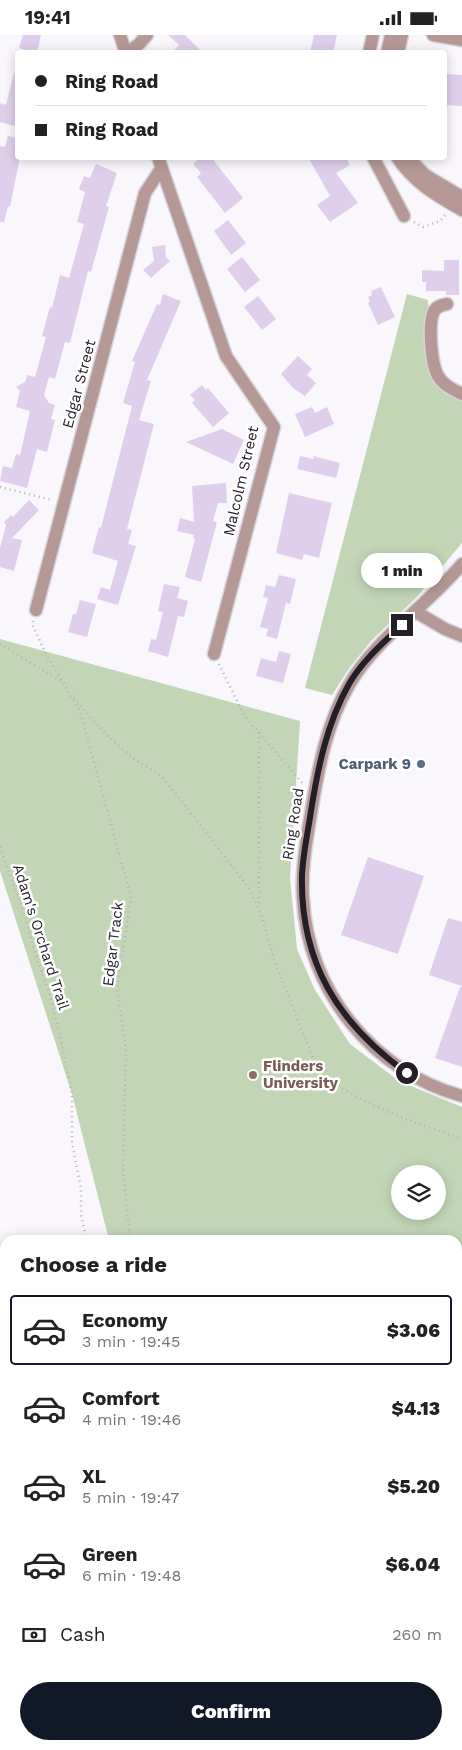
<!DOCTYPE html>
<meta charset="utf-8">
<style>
body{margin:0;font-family:"Work Sans",sans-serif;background:#f6f6f6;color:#222;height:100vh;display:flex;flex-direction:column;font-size:19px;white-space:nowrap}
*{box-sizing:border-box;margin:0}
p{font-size:16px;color:#767676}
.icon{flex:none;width:28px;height:28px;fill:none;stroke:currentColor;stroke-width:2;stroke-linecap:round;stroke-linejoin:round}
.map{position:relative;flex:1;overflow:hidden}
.details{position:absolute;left:0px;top:1200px;width:462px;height:515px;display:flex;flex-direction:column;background:#fff;border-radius:15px 15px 0 0;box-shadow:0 2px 12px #0003}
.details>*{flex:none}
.guide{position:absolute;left:15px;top:15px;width:432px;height:110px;border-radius:5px;box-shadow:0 2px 12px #0003;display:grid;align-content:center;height:110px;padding:0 20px;background:#fff}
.fabs{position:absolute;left:391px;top:1130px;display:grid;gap:10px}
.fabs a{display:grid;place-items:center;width:55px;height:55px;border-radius:50%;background:#fff;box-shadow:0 2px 12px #0003;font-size:25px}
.end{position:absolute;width:22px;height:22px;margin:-11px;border:6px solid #241e29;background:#fff;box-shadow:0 0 0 2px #fff}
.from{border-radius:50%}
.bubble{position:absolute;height:35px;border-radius:18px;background:#fff;box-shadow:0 2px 12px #0003;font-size:16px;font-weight:800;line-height:35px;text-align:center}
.guide b{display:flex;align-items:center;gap:18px;height:48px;font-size:19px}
.guide b+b{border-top:1px solid #e0e0e0}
.guide i{width:12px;height:12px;background:#222}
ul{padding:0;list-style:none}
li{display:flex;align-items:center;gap:15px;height:70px;margin:0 10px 8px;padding:0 10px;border:2px solid transparent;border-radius:5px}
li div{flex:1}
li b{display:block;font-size:19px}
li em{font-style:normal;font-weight:800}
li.on{border-color:#111827}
li>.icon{width:45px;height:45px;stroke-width:1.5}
h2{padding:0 20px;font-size:22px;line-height:60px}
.pay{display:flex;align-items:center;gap:12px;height:55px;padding:0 20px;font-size:19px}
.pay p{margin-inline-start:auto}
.button{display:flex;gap:10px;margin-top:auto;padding:10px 20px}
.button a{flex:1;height:58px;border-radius:30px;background:#111827;color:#fff;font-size:20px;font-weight:800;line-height:58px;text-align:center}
.status{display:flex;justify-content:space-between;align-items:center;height:35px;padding:0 25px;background:#fff;direction:ltr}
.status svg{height:14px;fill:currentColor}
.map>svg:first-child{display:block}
</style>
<div class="status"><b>19:41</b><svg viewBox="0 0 49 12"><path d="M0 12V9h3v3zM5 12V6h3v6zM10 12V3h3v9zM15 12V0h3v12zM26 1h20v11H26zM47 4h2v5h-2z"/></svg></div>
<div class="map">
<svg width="462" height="1715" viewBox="0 0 462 1715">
<rect width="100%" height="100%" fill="#f9f6fc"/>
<!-- green -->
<g fill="#c2d6b6" fill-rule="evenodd">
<path d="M407 259 428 265 430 337 462 363V508L415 564 372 605 350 632 332 660 305 653Z"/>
<path d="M0 604 300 686 290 843 297 914 315 955 350 1009 399 1046 462 1072V1368L458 1366V1205H109L72 1059 0 836ZM400 1139H438V1176H400Z"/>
<path d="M462 1482V1715H376L380 1710H458V1495Z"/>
<path d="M0 1675 5 1676V1710H130L149 1715H0Z"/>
</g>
<!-- water -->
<path fill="#b5d2f8" d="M5 1229V1295L0 1288V1231Z"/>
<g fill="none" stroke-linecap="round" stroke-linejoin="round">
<!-- river -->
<g stroke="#b5d2f8" stroke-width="24">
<path d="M0 1374 5 1383"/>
<path d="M235 1715 236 1710"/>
</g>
</g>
<!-- building -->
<g fill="#dfcfec">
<path d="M23 0H41L37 18 19 13Z"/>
<path d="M168 0H185L203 18H172L179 10Z"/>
<path d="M314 0H337L333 18H310Z"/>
<path d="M14 38H18V92L0 87V68L6 70Z"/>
<path d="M446 39 462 40V71L445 70Z"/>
<path d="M8 101 18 103V122H20L10 172 8 171 4 187H0V111L5 112Z"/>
<path d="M201 122H211L243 163 225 178 197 142 201 138 193 129Z"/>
<path d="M308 122H346L350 130 336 138 358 168 330 187 317 170 330 161Z"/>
<path d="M96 129 117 138 106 171 109 172 91 237 88 236 70 308 65 307 55 344 49 342 44 360 49 368 55 370 51 384 55 385 47 417 37 414 27 453 0 446 3 431 12 433 16 419 20 420 30 376 16 372 20 356 16 352 25 347 27 340 35 342 46 302 42 301 50 272 52 273 60 240 69 243 84 189 77 187 85 157 79 154 84 141 90 143Z"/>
<path d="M228 185 246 208 231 220 214 196Z"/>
<path d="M165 210 166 222 170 226 151 243 143 235 154 226 152 212Z"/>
<path d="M242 222 260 245 245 257 227 234Z"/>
<path d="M444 225H459V260H446V256H426V247H422V235L444 236Z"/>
<path d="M381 252 395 282 378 290 368 268 370 266 368 262 372 260 371 256Z"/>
<path d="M163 259 181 266 147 345 151 346 139 385 154 389 127 494 132 495 128 509 136 511 118 570 97 564 101 552 110 555 118 526 92 518 99 492 101 493 132 371 123 368 135 327 132 326 157 269 160 270Z"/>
<path d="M258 261 276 284 262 295 244 272Z"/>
<path d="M298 321 312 334 307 340 316 348 305 361 293 353 281 339Z"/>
<path d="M202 350 206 355 208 353 229 378 213 392 192 368 195 365 190 360Z"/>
<path d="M312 372 315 378 327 372 334 389 305 402 295 379Z"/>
<path d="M222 394 244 405 233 429 186 407Z"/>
<path d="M300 421 314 424 313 421 340 428 336 443 297 434Z"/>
<path d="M226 448 227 468H218L213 486 217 487 201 547 185 542 195 504 193 503 194 500 177 496 180 483 194 487 192 451Z"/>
<path d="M289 458 332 468 319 523 304 519 302 525 276 518Z"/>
<path d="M29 465 39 475 12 503 22 505 14 536 0 532V513L6 490 4 487 11 480 13 482Z"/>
<path d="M279 540 296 544 290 569 286 568 277 604 266 601 268 594 260 592 268 563 263 562 266 550 275 552Z"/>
<path d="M164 549 180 552 177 563 188 566 184 582 178 581 168 622 148 616 151 604 156 605 163 577 158 576Z"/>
<path d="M80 565 96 569 87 602 68 597 73 579H76Z"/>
<path d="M279 616 291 619 283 648 256 641 261 623 276 627Z"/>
<path d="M368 822 424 841 398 919 341 900Z"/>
<path d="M448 883 462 887V951L429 940Z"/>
<path d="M460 952H462V1032L435 1023Z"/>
</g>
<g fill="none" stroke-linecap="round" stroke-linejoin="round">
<defs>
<g id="minor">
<path d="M120 0 126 18"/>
<path d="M433 0 462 5"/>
<path d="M127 18 139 9 147 0"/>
<path d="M369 18 373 0"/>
<path d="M387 18 391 0"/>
<path d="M398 18 402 0"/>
<path d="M158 122 226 321 274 392 214 619"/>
<path d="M373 122 404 181"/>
<path d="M397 122C413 147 437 161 462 175"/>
<path d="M408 122 425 140 462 162"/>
<path d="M447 269C442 270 437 271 434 276 428 288 431 329 438 341 443 350 452 354 462 359"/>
<path d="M462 529C428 570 375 604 349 650 327 688 319 730 312 772 307 803 301 832 303 863 307 955 373 1037 462 1061"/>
<path d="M36 575 145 158 161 134"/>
<path d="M416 577 445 594 462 601"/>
</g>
</defs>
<!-- minor casing -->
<use href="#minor" stroke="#d7d3da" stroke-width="15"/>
<!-- path -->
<g stroke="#b5b1b8" stroke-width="2.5" stroke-dasharray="1 4" stroke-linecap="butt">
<path d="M414 187 423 192 440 186 446 179"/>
<path d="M0 452 52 465"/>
<path d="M33 586 32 589 46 619 80 676 131 863 117 954 126 1012 123 1134 130 1205"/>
<path d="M0 609 62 647"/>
<path d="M219 629 244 680 303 749"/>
<path d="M74 663C91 684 110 705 131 721 142 730 155 735 165 745L249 853 259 873 275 927 314 1026C328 1035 332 1048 345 1055 381 1077 422 1090 462 1104"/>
<path d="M259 697V871"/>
<path d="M0 812 23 875 35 918 50 961 58 994 72 1059V1108L81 1153V1180L87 1205"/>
<path d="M458 1366 462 1368"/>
<path d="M458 1677 462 1671"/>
<path d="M428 1715 432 1710"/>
</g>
<!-- minor -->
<use href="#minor" stroke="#b69996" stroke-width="12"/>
</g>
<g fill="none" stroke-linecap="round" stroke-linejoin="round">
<!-- route -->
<path stroke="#241e29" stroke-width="6" d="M402 590C383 608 362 626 349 649 327 688 318 732 311 776 308 797 303 818 302 840 300 926 337 988 407 1038"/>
</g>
<!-- markers -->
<circle fill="#5c6f8a" stroke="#fff" stroke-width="2" cx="421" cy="729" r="5"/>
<circle fill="#8d6e63" stroke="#fff" stroke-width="2" cx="253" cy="1040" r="5"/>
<g text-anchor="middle" stroke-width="5" stroke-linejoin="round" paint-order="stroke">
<!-- street labels -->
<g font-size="15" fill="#241e29" stroke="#fff">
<text transform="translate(79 349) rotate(-75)" y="5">Edgar Street</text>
<text transform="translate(241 446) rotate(-77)" y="5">Malcolm Street</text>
<text transform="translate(293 789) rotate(-81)" y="5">Ring Road</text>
<text transform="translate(41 902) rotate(72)" y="5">Adam's Orchard Trail</text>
<text transform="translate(113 909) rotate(-83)" y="5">Edgar Track</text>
</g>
<!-- service labels -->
<g font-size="15" font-weight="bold" fill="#4e5e75" stroke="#fff" text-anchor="end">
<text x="411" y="734">Carpark 9</text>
</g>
<!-- education labels -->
<g font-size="15" font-weight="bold" fill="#785e54" stroke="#fff" text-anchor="start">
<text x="263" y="1036">Flinders<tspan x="263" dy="17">University</tspan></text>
</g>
</g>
</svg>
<div class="fabs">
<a><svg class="icon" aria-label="layers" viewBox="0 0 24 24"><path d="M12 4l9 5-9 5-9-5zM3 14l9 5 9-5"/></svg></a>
</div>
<i class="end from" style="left:407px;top:1038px"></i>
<i class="end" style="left:402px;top:590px"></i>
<div class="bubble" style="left:361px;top:518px;width:82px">1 min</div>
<div class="guide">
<b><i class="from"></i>Ring Road</b>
<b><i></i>Ring Road</b>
</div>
<section class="details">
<h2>Choose a ride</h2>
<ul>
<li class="on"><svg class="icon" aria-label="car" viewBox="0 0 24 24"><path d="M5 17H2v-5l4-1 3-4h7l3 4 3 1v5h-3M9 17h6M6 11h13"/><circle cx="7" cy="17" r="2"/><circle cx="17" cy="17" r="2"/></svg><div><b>Economy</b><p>3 min · 19:45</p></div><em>$3.06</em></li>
<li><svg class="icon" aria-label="car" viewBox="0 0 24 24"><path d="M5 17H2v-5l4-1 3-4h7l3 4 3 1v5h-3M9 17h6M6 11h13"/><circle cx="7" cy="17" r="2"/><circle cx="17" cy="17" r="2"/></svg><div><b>Comfort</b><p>4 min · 19:46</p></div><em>$4.13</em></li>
<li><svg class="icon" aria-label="car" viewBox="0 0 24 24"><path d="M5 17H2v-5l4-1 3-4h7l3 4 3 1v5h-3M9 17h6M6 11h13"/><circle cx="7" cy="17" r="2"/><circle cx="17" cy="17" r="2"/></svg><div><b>XL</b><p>5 min · 19:47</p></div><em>$5.20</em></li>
<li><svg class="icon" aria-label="car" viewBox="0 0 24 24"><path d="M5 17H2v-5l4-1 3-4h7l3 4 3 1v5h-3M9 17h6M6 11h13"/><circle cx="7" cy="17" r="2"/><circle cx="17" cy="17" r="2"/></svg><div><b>Green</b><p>6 min · 19:48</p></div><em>$6.04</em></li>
</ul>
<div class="pay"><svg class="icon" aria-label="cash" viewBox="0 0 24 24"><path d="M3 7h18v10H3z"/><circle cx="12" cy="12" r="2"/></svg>Cash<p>260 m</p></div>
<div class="button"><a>Confirm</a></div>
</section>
</div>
